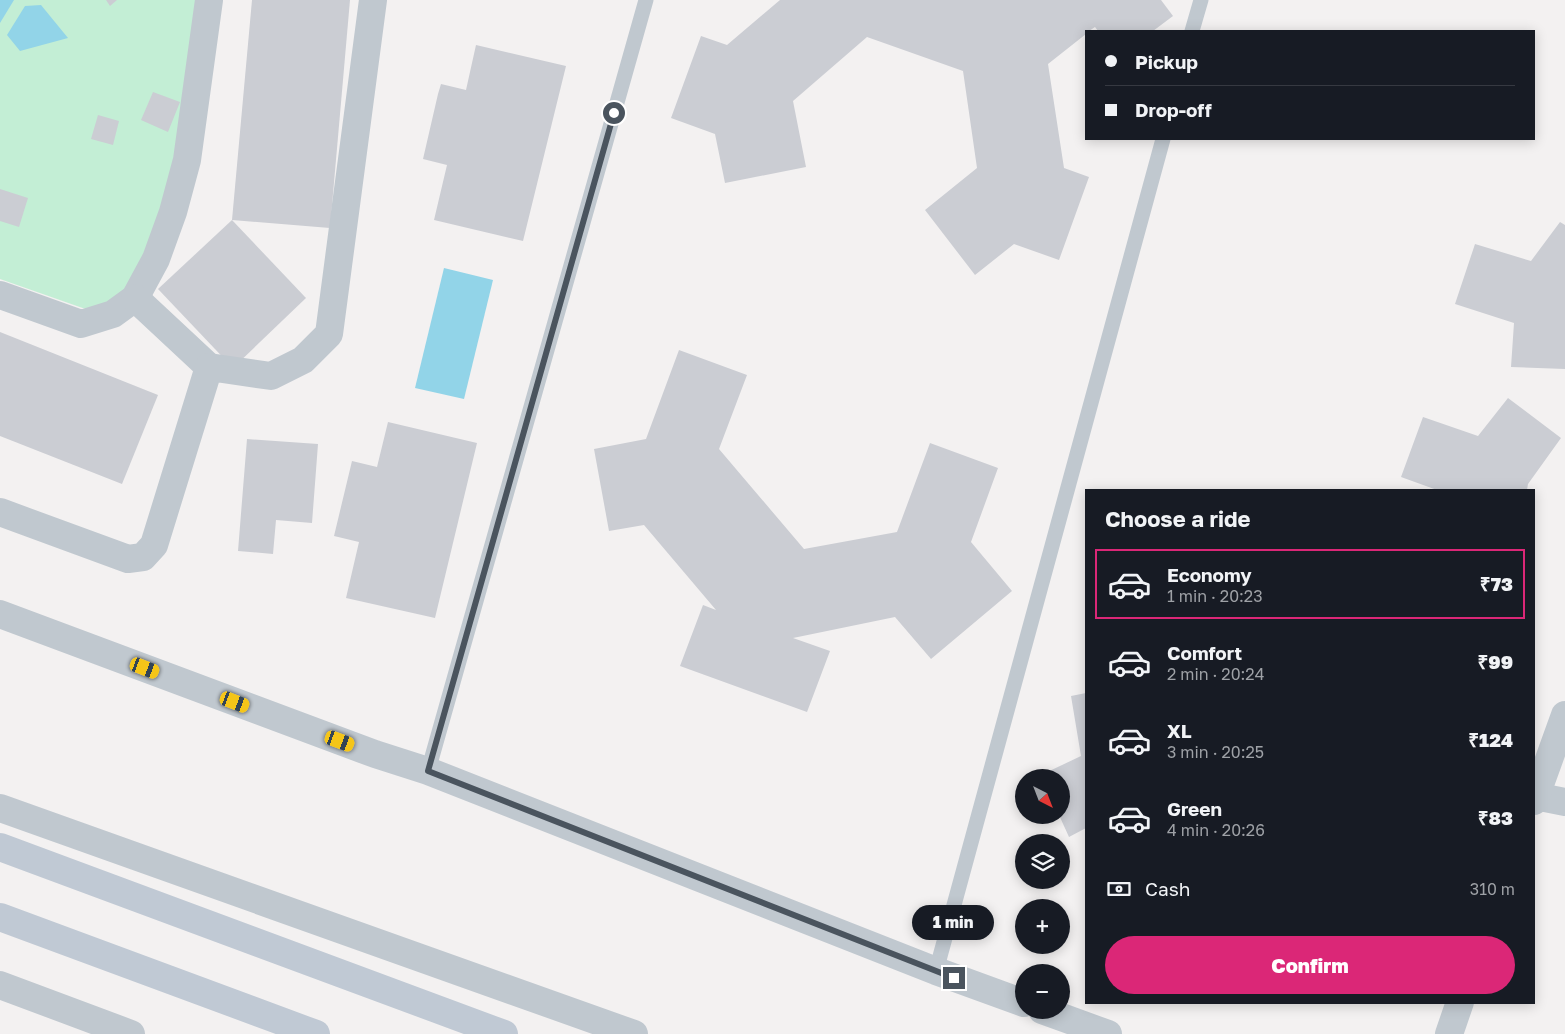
<!DOCTYPE html>
<meta charset="utf-8">
<style>
body{margin:0;font-family:"Golos Text",sans-serif;background:#20242c;color:#f1f3f6;height:100vh;display:flex;flex-direction:column;font-size:19px;white-space:nowrap}
*{box-sizing:border-box;margin:0}
p{font-size:16px;color:#9ea1a6}
.icon{flex:none;width:28px;height:28px;fill:none;stroke:currentColor;stroke-width:2;stroke-linecap:round;stroke-linejoin:round}
.map{position:relative;flex:1;overflow:hidden}
.panel{position:absolute;left:1085px;top:489px;width:450px;height:515px;display:flex;flex-direction:column;background:#171b24;border-radius:0px;box-shadow:0 2px 12px #0003}
.panel>*{flex:none}
.guide{position:absolute;left:1085px;top:30px;width:450px;height:110px;border-radius:0px;box-shadow:0 2px 12px #0003;display:grid;align-content:center;height:110px;padding:0 20px;background:#171b24}
.needle{width:32px;rotate:138deg}
.buttons{position:absolute;left:1015px;top:769px;display:grid;gap:10px}
.buttons a{display:grid;place-items:center;width:55px;height:55px;border-radius:50%;background:#171b24;box-shadow:0 2px 12px #0003;font-size:25px}
.end{position:absolute;width:22px;height:22px;margin:-11px;border:6px solid #4a545e;background:#fff;box-shadow:0 0 0 2px #fff}
.from{border-radius:50%}
.bubble{position:absolute;height:35px;border-radius:18px;background:#171b24;box-shadow:0 2px 12px #0003;font-size:16px;font-weight:800;line-height:35px;text-align:center}
.car{position:absolute;width:15px;height:30px;margin:-15px -8px;border-radius:6px;box-shadow:0 0 4px 1px #0007;background:linear-gradient(#f5c518 24%,#345 0 40%,#f5c518 0 76%,#345 0 86%,#f5c518 0)}
.guide b{display:flex;align-items:center;gap:18px;height:48px;font-size:19px}
.guide b+b{border-top:1px solid #363941}
.guide i{width:12px;height:12px;background:#f1f3f6}
ul{padding:0;list-style:none}
li{display:flex;align-items:center;gap:15px;height:70px;margin:0 10px 8px;padding:0 10px;border:2px solid transparent;border-radius:0px}
li div{flex:1}
li b{display:block;font-size:19px}
li em{font-style:normal;font-weight:800}
li.current{border-color:#db2777}
li>.icon{width:45px;height:45px;stroke-width:1.5}
h2{padding:0 20px;font-size:22px;line-height:60px}
.pay{display:flex;align-items:center;gap:12px;height:55px;padding:0 20px;font-size:19px}
.pay p{margin-inline-start:auto}
.cta{display:flex;gap:10px;margin-top:auto;padding:10px 20px}
.cta a{flex:1;height:58px;border-radius:30px;background:#db2777;color:#fff;font-size:20px;font-weight:800;line-height:58px;text-align:center}
.map>svg:first-child{display:block}
</style>
<div class="map">
<svg width="1565" height="1034" viewBox="0 0 1565 1034">
<rect width="100%" height="100%" fill="#f3f1f1"/>
<!-- green -->
<path fill="#c3eed5" d="M0 0H217L150 273 94 312 0 279Z"/>
<!-- water -->
<g fill="#92d4e8">
<path d="M0 0H14L0 23Z"/>
<path d="M41 5 68 38 20 51 7 35 25 6Z"/>
<path d="M444 268 493 280 464 399 415 388Z"/>
</g>
<!-- building -->
<g fill="#cbcdd3">
<path d="M106 0H117L110 6Z"/>
<path d="M252 0H350L330 228 232 220Z"/>
<path d="M780 0H1161L1173 16 1153 31H1098L1095 27 1089 31H1086V34L1048 64 1064 168 1089 177 1059 260 1014 244 975 275 925 210 977 168 963 71 867 37 793 101 806 167 725 183 715 134 671 118 701 36 727 45Z"/>
<path d="M476 45 566 66 523 241 434 220 447 165 423 159 438 94 441 84 466 90Z"/>
<path d="M153 92 180 102 168 132 141 120Z"/>
<path d="M98 115 119 121 113 145 91 139Z"/>
<path d="M0 189 28 198 19 227 0 221Z"/>
<path d="M232 220 306 298 233 368 158 289Z"/>
<path d="M1560 222 1565 225V369L1511 367 1514 323 1455 304 1475 244 1531 261Z"/>
<path d="M0 332 158 395 122 484 0 436Z"/>
<path d="M679 350 747 375 719 449 804 549 897 532 930 443 998 468 971 542 1012 591 931 659 895 617 793 638 830 651 807 712 680 666 703 605 716 610 644 525 609 531 594 449 646 439Z"/>
<path d="M1508 398 1561 438 1528 484 1527 490H1437L1401 477 1423 417 1478 436Z"/>
<path d="M388 422 477 443 435 618 346 598 359 542 334 536 352 461 377 467Z"/>
<path d="M247 439 318 444 312 523 276 520 273 554 238 551Z"/>
<path d="M1086 693V828L1069 837 1059 815H1061V778H1042L1041 775 1081 756 1071 696Z"/>
</g>
<g fill="none" stroke-linecap="round" stroke-linejoin="round">
<!-- service -->
<g stroke="#c0c8cf" stroke-width="15">
<path d="M1192 31 1201 0"/>
<path d="M428 771 646 0"/>
<path d="M936 971 1163 139"/>
</g>
<!-- minor -->
<g stroke="#c0c8cf" stroke-width="28">
<path d="M0 295 81 324 113 314 135 298 156 259 173 212 187 160 209 0"/>
<path d="M135 298 209 367"/>
<path d="M0 512 128 559 143 557 154 545 209 367 271 376 303 360 329 334 373 0"/>
<path d="M0 614 375 754 428 771 936 971 1024 1003"/>
<path d="M1535 796 1565 802"/>
<path d="M1534 801 1565 715"/>
<path d="M0 808 634 1034"/>
<path d="M1042 1010 1108 1034"/>
<path d="M1449 1034 1460 1002"/>
</g>
<!-- tertiary -->
<path stroke="#c0c8cf" stroke-width="28" d="M0 985 131 1034"/>
<!-- secondary -->
<g stroke="#c0c9d4" stroke-width="28">
<path d="M0 847 504 1034"/>
<path d="M0 917 316 1034"/>
</g>
</g>
<g fill="none" stroke-linecap="round" stroke-linejoin="round">
<!-- route -->
<path stroke="#4a545e" stroke-width="6" d="M614 113 428 771 954 978"/>
</g>
</svg>
<div class="buttons">
<a><svg class="needle" viewBox="-14 -14 28 28"><path d="M0-13l5 13h-10z" fill="#e53935"/><path d="M0 13l5-13h-10z" fill="#9ea1a6"/></svg></a>
<a><svg class="icon" aria-label="layers" viewBox="0 0 24 24"><path d="M12 4l9 5-9 5-9-5zM3 14l9 5 9-5"/></svg></a>
<a>+</a>
<a>−</a>
</div>
<i class="end from" style="left:614px;top:113px"></i>
<i class="end" style="left:954px;top:978px"></i>
<div class="bubble" style="left:912px;top:905px;width:82px">1 min</div>
<i class="car" style="left:145px;top:668px;rotate:111deg"></i>
<i class="car" style="left:235px;top:702px;rotate:111deg"></i>
<i class="car" style="left:340px;top:741px;rotate:110deg"></i>
<div class="guide">
<b><i class="from"></i>Pickup</b>
<b><i></i>Drop-off</b>
</div>
<section class="panel">
<h2>Choose a ride</h2>
<ul>
<li class="current"><svg class="icon" aria-label="car" viewBox="0 0 24 24"><path d="M5 17H2v-5l4-1 3-4h7l3 4 3 1v5h-3M9 17h6M6 11h13"/><circle cx="7" cy="17" r="2"/><circle cx="17" cy="17" r="2"/></svg><div><b>Economy</b><p>1 min · 20:23</p></div><em>₹73</em></li>
<li><svg class="icon" aria-label="car" viewBox="0 0 24 24"><path d="M5 17H2v-5l4-1 3-4h7l3 4 3 1v5h-3M9 17h6M6 11h13"/><circle cx="7" cy="17" r="2"/><circle cx="17" cy="17" r="2"/></svg><div><b>Comfort</b><p>2 min · 20:24</p></div><em>₹99</em></li>
<li><svg class="icon" aria-label="car" viewBox="0 0 24 24"><path d="M5 17H2v-5l4-1 3-4h7l3 4 3 1v5h-3M9 17h6M6 11h13"/><circle cx="7" cy="17" r="2"/><circle cx="17" cy="17" r="2"/></svg><div><b>XL</b><p>3 min · 20:25</p></div><em>₹124</em></li>
<li><svg class="icon" aria-label="car" viewBox="0 0 24 24"><path d="M5 17H2v-5l4-1 3-4h7l3 4 3 1v5h-3M9 17h6M6 11h13"/><circle cx="7" cy="17" r="2"/><circle cx="17" cy="17" r="2"/></svg><div><b>Green</b><p>4 min · 20:26</p></div><em>₹83</em></li>
</ul>
<div class="pay"><svg class="icon" aria-label="cash" viewBox="0 0 24 24"><path d="M3 7h18v10H3z"/><circle cx="12" cy="12" r="2"/></svg>Cash<p>310 m</p></div>
<div class="cta"><a>Confirm</a></div>
</section>
</div>
